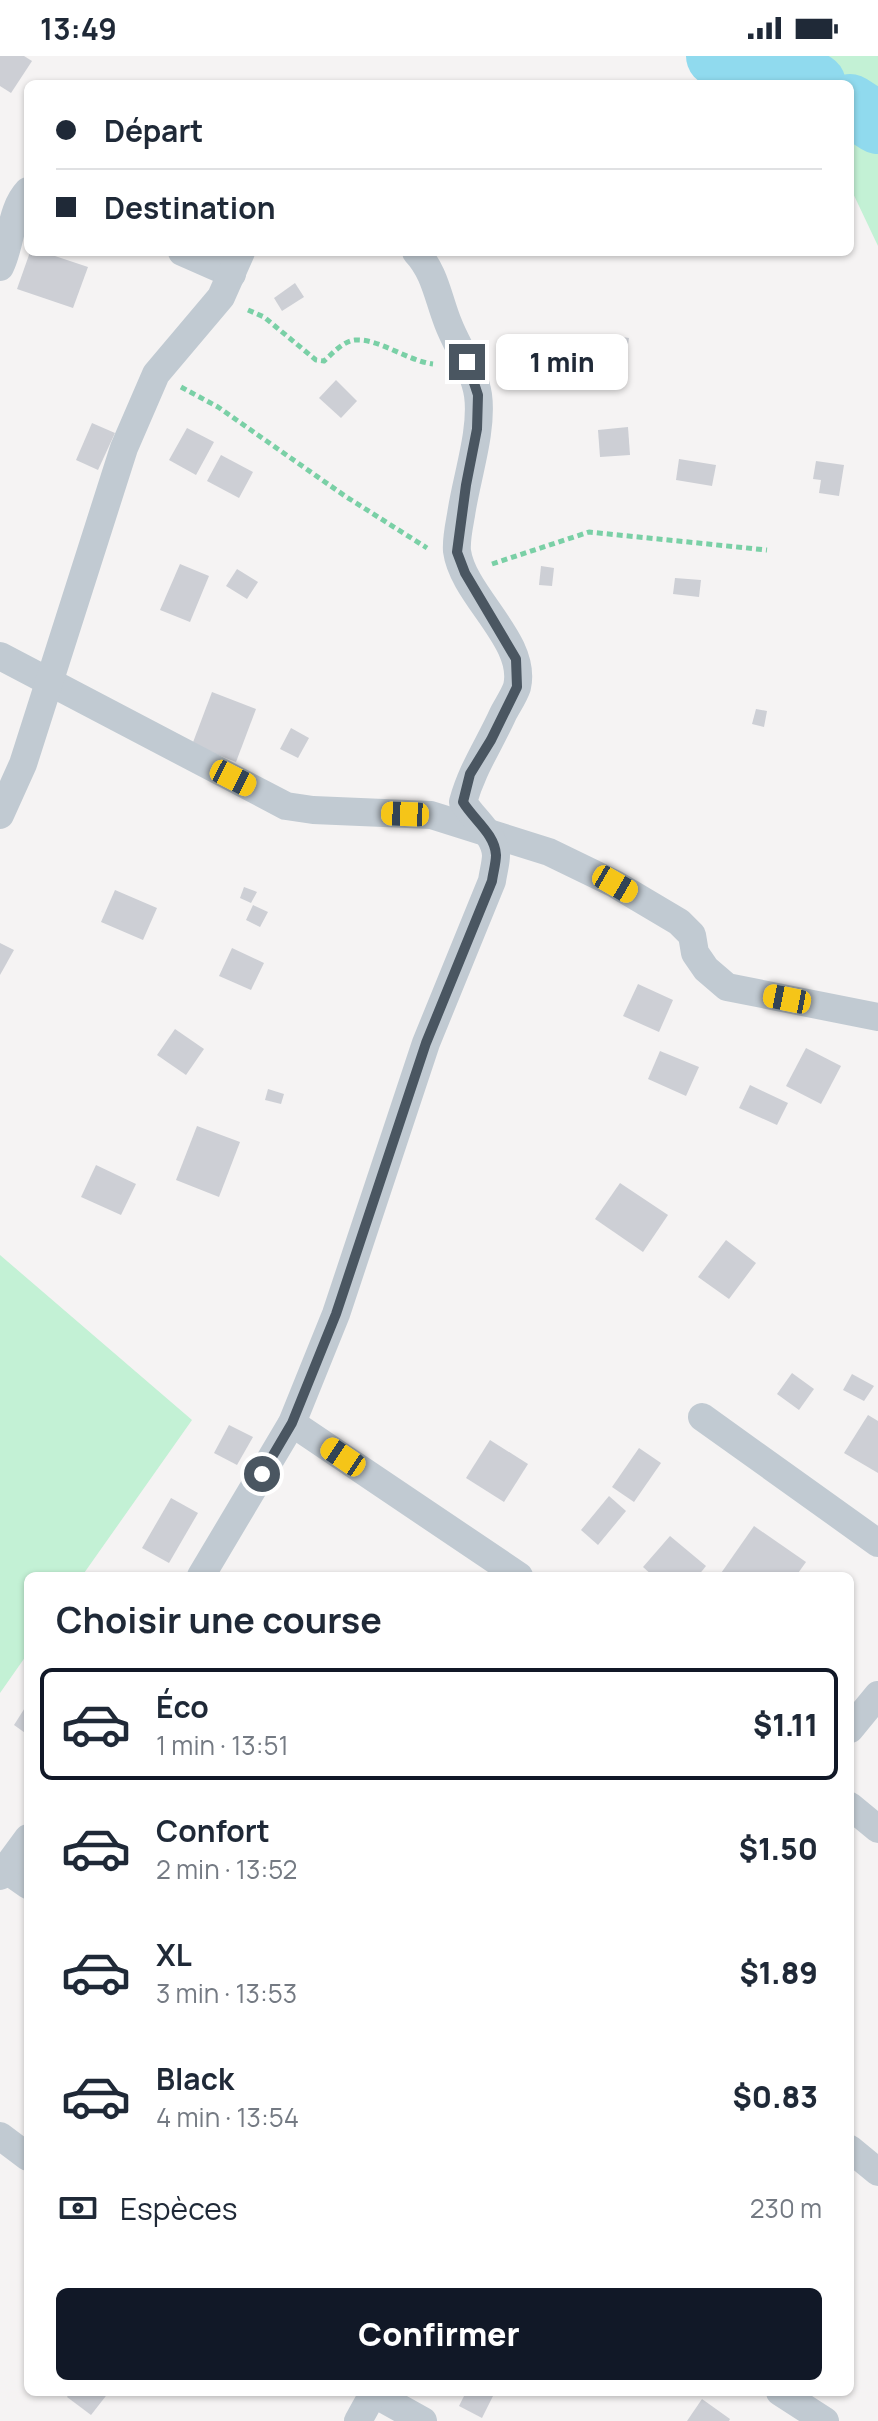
<!DOCTYPE html>
<html lang="fr">
<meta charset="utf-8">
<style>
body{margin:0;font-family:Manrope,sans-serif;background:#f6f6f7;color:#1f2937;height:100vh;display:flex;flex-direction:column;font-size:30px;white-space:nowrap}
*{box-sizing:border-box;margin:0}
p{font-size:26px;color:#747a83}
.icon{flex:none;width:44px;height:44px;fill:none;stroke:currentColor;stroke-width:2;stroke-linecap:round;stroke-linejoin:round}
.map{position:relative;flex:1;overflow:hidden}
.sheet{position:absolute;left:24px;top:1516px;width:830px;height:824px;display:flex;flex-direction:column;background:#fff;border-radius:12px;box-shadow:0 2px 6px #0004}
.sheet>*{flex:none}
.top-card{position:absolute;left:24px;top:24px;width:830px;height:176px;border-radius:12px;box-shadow:0 2px 6px #0004;display:grid;align-content:center;height:176px;padding:0 32px;background:#fff}
.end{position:absolute;width:36px;height:36px;margin:-18px;border:10px solid #4a5661;background:#fff;box-shadow:0 0 0 4px #fff}
.from{border-radius:50%}
.bubble{position:absolute;height:56px;border-radius:12px;background:#fff;box-shadow:0 2px 6px #0004;font-size:26px;font-weight:800;line-height:56px;text-align:center}
.car{position:absolute;width:24px;height:48px;margin:-24px -12px;border-radius:10px;box-shadow:0 0 6px 2px #0007;background:linear-gradient(#f5c518 24%,#345 0 40%,#f5c518 0 76%,#345 0 86%,#f5c518 0)}
.top-card b{display:flex;align-items:center;gap:28px;height:76px;font-size:30px}
.top-card b+b{border-top:2px solid #e0e1e3}
.top-card i{width:20px;height:20px;background:#1f2937}
ul{padding:0;list-style:none}
li{display:flex;align-items:center;gap:24px;height:112px;margin:0 16px 12px;padding:0 16px;border:4px solid transparent;border-radius:12px}
li div{flex:1}
li b{display:block;font-size:30px}
li em{font-style:normal;font-weight:800}
li.on{border-color:#111827}
li>.icon{width:72px;height:72px;stroke-width:1.5}
h2{padding:0 32px;font-size:36px;line-height:96px}
.pay{display:flex;align-items:center;gap:20px;height:88px;padding:0 32px;font-size:30px}
.pay p{margin-inline-start:auto}
.primary-button{display:flex;gap:16px;margin-top:auto;padding:16px 32px}
.primary-button a{flex:1;height:92px;border-radius:12px;background:#111827;color:#fff;font-size:32px;font-weight:800;line-height:92px;text-align:center}
.status{display:flex;justify-content:space-between;align-items:center;height:56px;padding:0 40px;background:#fff;direction:ltr}
.status svg{height:22px;fill:currentColor}
.map>svg:first-child{display:block}
</style>
<div class="status"><b>13:49</b><svg viewBox="0 0 49 12"><path d="M0 12V9h3v3zM5 12V6h3v6zM10 12V3h3v9zM15 12V0h3v12zM26 1h20v11H26zM47 4h2v5h-2z"/></svg></div>
<div class="map">
<svg width="878" height="2365" viewBox="0 0 878 2365">
<rect width="100%" height="100%" fill="#f5f3f3"/>
<!-- green -->
<g fill="#c3f1d5">
<path d="M788 0H878V190L850 131V28H801Z"/>
<path d="M0 1199 192 1364 82 1520H28V1597L0 1637Z"/>
</g>
<g fill="none" stroke-linecap="round" stroke-linejoin="round">
<!-- river -->
<g stroke="#90daee" stroke-width="62">
<path d="M717 0 775 3 815 28"/>
<path d="M850 49 878 67"/>
</g>
</g>
<!-- building -->
<g fill="#cdcfd5">
<path d="M0 0H24L32 5 11 37 0 30Z"/>
<path d="M30 196H43L88 211 73 252 17 233Z"/>
<path d="M295 227 304 241 282 255 274 242Z"/>
<path d="M611 279 629 282 626 303 607 299Z"/>
<path d="M336 324 357 345 341 362 319 342Z"/>
<path d="M92 367 115 377 98 414 76 404Z"/>
<path d="M628 371 630 399 600 401 598 374Z"/>
<path d="M187 372 214 386 196 419 169 404Z"/>
<path d="M221 399 253 416 239 442 207 425Z"/>
<path d="M679 403 716 409 712 430 676 424Z"/>
<path d="M816 405 844 409 839 440 819 437 821 424 813 423Z"/>
<path d="M180 508 209 520 190 566 160 554Z"/>
<path d="M541 510 554 512 552 530 539 529Z"/>
<path d="M237 513 258 526 247 543 226 530Z"/>
<path d="M675 522 701 524 699 541 673 538Z"/>
<path d="M212 636 256 653 236 706 192 689Z"/>
<path d="M756 653 767 655 764 671 752 668Z"/>
<path d="M291 672 309 682 298 702 280 693Z"/>
<path d="M244 831 257 836 251 847 240 842Z"/>
<path d="M115 834 157 852 143 884 101 866Z"/>
<path d="M253 849 268 856 260 871 246 864Z"/>
<path d="M0 887 14 894 0 919Z"/>
<path d="M232 892 264 907 251 934 219 920Z"/>
<path d="M638 928 673 944 659 976 623 960Z"/>
<path d="M175 973 204 993 186 1019 157 999Z"/>
<path d="M806 992 841 1010 821 1048 786 1030Z"/>
<path d="M660 995 699 1011 686 1040 648 1023Z"/>
<path d="M750 1029 788 1047 777 1069 739 1052Z"/>
<path d="M268 1033 284 1038 281 1048 265 1044Z"/>
<path d="M197 1070 240 1086 219 1141 176 1124Z"/>
<path d="M96 1109 136 1128 121 1159 81 1141Z"/>
<path d="M620 1127 668 1159 643 1196 595 1163Z"/>
<path d="M726 1184 756 1207 729 1243 698 1221Z"/>
<path d="M792 1317 814 1333 799 1354 777 1338Z"/>
<path d="M852 1318 874 1330 864 1345 843 1334Z"/>
<path d="M868 1359 878 1365V1417L844 1397Z"/>
<path d="M229 1369 253 1381 237 1409 214 1397Z"/>
<path d="M490 1384 528 1408 504 1446 466 1422Z"/>
<path d="M639 1392 661 1407 634 1446 612 1431Z"/>
<path d="M609 1440 626 1455 598 1489 581 1474Z"/>
<path d="M171 1442 198 1457 169 1507 142 1492Z"/>
<path d="M754 1470 806 1506 796 1520H719Z"/>
<path d="M670 1480 706 1510 698 1520H653L643 1511Z"/>
<path d="M28 1647V1679L14 1669Z"/>
<path d="M70 2336H109L91 2359 67 2341Z"/>
<path d="M466 2336H495L482 2362 459 2350Z"/>
<path d="M702 2343 730 2363 729 2365H687Z"/>
</g>
<g fill="none" stroke-linecap="round" stroke-linejoin="round">
<!-- path -->
<g stroke="#7ad0a6" stroke-width="5" stroke-dasharray="6 4" stroke-linecap="butt">
<path d="M248 254 264 261 316 304 324 305C332 298 343 285 355 284 378 282 408 305 433 308"/>
<path d="M181 331 218 351 345 440 427 492"/>
<path d="M492 508 589 476 767 494"/>
</g>
<!-- minor -->
<g stroke="#c1cad2" stroke-width="28">
<path d="M182 196 232 218"/>
<path d="M0 211C12 187 10 154 28 135"/>
<path d="M0 600 286 750 313 754 431 759 549 796 615 828 679 866 692 879 695 897 706 913 727 931 878 961"/>
<path d="M0 759 23 708 124 392 156 318 221 241 241 196"/>
<path d="M702 1361 878 1487"/>
<path d="M292 1367 519 1520"/>
<path d="M201 1520 292 1367 336 1258 426 987 492 825C493 817 496 807 496 799 495 778 473 763 463 746 472 713 489 689 503 658 507 650 514 640 517 631 528 585 463 540 457 495 456 484 459 470 461 459 466 423 483 375 478 339 474 313 457 291 448 267 438 242 435 216 416 196"/>
<path d="M850 1673 878 1639"/>
<path d="M850 1750 878 1773"/>
<path d="M5 1813 28 1829"/>
<path d="M0 1820 28 1782"/>
<path d="M0 2080 28 2101"/>
<path d="M850 2093 878 2116"/>
<path d="M371 2336 423 2365"/>
<path d="M780 2336 825 2365"/>
<path d="M358 2365 374 2336"/>
</g>
</g>
<g fill="none" stroke-linecap="round" stroke-linejoin="round">
<!-- route -->
<path stroke="#4a5661" stroke-width="10" d="M262 1418 292 1367 336 1258 426 987 492 825C493 817 496 807 496 799 495 778 473 763 463 746L470 718 491 684 517 631 516 603 465 517 457 496 466 429 477 373 478 339 467 306"/>
</g>
</svg>
<i class="end from" style="left:262px;top:1418px"></i>
<i class="end" style="left:467px;top:306px"></i>
<div class="bubble" style="left:496px;top:278px;width:132px">1 min</div>
<i class="car" style="left:233px;top:722px;rotate:117deg"></i>
<i class="car" style="left:405px;top:758px;rotate:272deg"></i>
<i class="car" style="left:615px;top:828px;rotate:120deg"></i>
<i class="car" style="left:787px;top:943px;rotate:281deg"></i>
<i class="car" style="left:343px;top:1401px;rotate:304deg"></i>
<div class="top-card">
<b><i class="from"></i>Départ</b>
<b><i></i>Destination</b>
</div>
<section class="sheet">
<h2>Choisir une course</h2>
<ul>
<li class="on"><svg class="icon" aria-label="car" viewBox="0 0 24 24"><path d="M5 17H2v-5l4-1 3-4h7l3 4 3 1v5h-3M9 17h6M6 11h13"/><circle cx="7" cy="17" r="2"/><circle cx="17" cy="17" r="2"/></svg><div><b>Éco</b><p>1 min · 13:51</p></div><em>$1.11</em></li>
<li><svg class="icon" aria-label="car" viewBox="0 0 24 24"><path d="M5 17H2v-5l4-1 3-4h7l3 4 3 1v5h-3M9 17h6M6 11h13"/><circle cx="7" cy="17" r="2"/><circle cx="17" cy="17" r="2"/></svg><div><b>Confort</b><p>2 min · 13:52</p></div><em>$1.50</em></li>
<li><svg class="icon" aria-label="car" viewBox="0 0 24 24"><path d="M5 17H2v-5l4-1 3-4h7l3 4 3 1v5h-3M9 17h6M6 11h13"/><circle cx="7" cy="17" r="2"/><circle cx="17" cy="17" r="2"/></svg><div><b>XL</b><p>3 min · 13:53</p></div><em>$1.89</em></li>
<li><svg class="icon" aria-label="car" viewBox="0 0 24 24"><path d="M5 17H2v-5l4-1 3-4h7l3 4 3 1v5h-3M9 17h6M6 11h13"/><circle cx="7" cy="17" r="2"/><circle cx="17" cy="17" r="2"/></svg><div><b>Black</b><p>4 min · 13:54</p></div><em>$0.83</em></li>
</ul>
<div class="pay"><svg class="icon" aria-label="cash" viewBox="0 0 24 24"><path d="M3 7h18v10H3z"/><circle cx="12" cy="12" r="2"/></svg>Espèces<p>230 m</p></div>
<div class="primary-button"><a>Confirmer</a></div>
</section>
</div>
